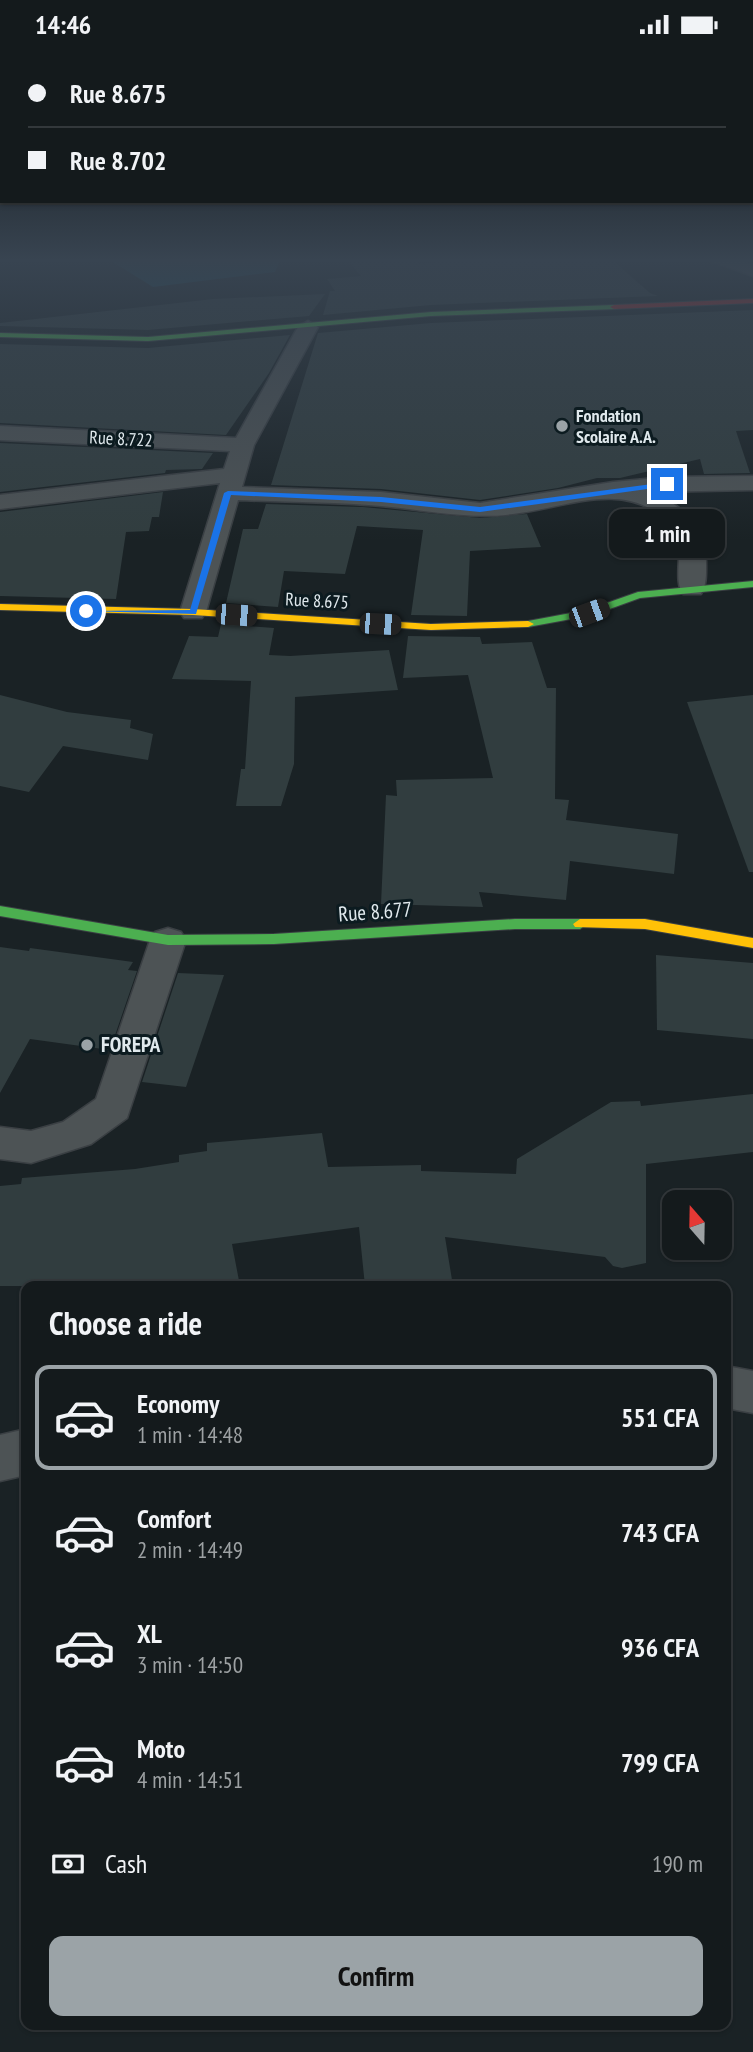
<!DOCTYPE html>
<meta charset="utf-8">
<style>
body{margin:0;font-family:"PT Sans Narrow",sans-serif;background:#1d2325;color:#f1f3f6;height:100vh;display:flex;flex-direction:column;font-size:26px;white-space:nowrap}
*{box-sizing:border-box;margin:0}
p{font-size:23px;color:#9da1a3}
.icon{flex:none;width:38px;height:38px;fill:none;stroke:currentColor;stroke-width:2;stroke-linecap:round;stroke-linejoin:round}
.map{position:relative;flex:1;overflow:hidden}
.sheet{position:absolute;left:21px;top:1232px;width:710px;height:749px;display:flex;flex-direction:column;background:#141a1c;border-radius:14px;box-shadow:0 2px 5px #0004,0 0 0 2px #33383b}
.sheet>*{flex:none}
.guide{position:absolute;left:0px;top:0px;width:754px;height:154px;box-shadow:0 2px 5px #0004,0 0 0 2px #33383b;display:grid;align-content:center;height:154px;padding:0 28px;background:#141a1c}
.needle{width:46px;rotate:340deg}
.fabs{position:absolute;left:662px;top:1141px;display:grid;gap:14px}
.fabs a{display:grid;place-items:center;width:70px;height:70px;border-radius:14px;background:#141a1c;box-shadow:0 2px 5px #0004,0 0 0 2px #33383b;font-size:35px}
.end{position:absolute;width:32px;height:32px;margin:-16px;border:9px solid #1a73e8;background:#fff;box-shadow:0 0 0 4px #fff}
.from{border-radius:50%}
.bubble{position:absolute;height:49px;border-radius:14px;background:#141a1c;box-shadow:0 2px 5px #0004,0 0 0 2px #33383b;font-size:23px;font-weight:800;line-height:49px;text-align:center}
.car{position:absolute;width:21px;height:42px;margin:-21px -10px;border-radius:9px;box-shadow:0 0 5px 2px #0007;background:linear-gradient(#222 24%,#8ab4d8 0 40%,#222 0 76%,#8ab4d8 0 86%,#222 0)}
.guide b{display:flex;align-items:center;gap:24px;height:66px;font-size:26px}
.guide b+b{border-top:2px solid #33383b}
.guide i{width:18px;height:18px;background:#f1f3f6}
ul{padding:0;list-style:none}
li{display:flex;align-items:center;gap:21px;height:105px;margin:0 14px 10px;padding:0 14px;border:4px solid transparent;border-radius:14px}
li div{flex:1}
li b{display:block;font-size:26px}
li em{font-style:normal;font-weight:800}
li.current{border-color:#9ba3a7}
li>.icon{width:63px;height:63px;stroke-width:1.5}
h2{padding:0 28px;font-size:32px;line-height:84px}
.pay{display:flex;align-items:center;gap:18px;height:77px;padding:0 28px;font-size:26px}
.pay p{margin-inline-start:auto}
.primary-button{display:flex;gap:14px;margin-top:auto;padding:14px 28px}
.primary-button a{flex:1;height:80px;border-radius:14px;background:#9ba3a7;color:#111;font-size:28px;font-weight:800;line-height:80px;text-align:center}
.status{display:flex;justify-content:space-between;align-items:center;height:49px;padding:0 35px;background:#141a1c;direction:ltr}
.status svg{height:19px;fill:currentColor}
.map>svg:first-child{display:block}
</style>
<div class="status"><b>14:46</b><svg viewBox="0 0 49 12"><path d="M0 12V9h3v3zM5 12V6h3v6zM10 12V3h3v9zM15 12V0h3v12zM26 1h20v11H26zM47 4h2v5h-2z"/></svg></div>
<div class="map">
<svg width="753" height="2003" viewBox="0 0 753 2003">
<rect width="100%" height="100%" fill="#1a2225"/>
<!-- forest -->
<path fill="#175264" d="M108 210H281L275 223 153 238Z"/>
<!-- building -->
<g fill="#313d3f">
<path d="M346 210H414L419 215 469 210H611L650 244 658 247 431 256 323 266 330 242H335L327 230 361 227Z"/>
<path d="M325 245 309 267 148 281 0 277V274L213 250Z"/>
<path d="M753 261V381L736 382 750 424 704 425 700 410 620 429H597L558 439 480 451 381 440 271 436 318 284 431 274Z"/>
<path d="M290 286 269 324 226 386 0 374V295L148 299Z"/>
<path d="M0 394 213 404 202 420 166 421 165 424 0 443Z"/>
<path d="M163 443 159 468H152L149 482 126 483 116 550 0 547V463Z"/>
<path d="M266 455 363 458 480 469 527 465 541 498 470 502 467 567 411 566 423 481 357 477 345 525 284 522 278 558 226 554 243 480H258Z"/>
<path d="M221 575 274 579 269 606 290 607 389 601 398 641 295 648 294 715 281 757H236L241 720H245L251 632 172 630 189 587 218 588Z"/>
<path d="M408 587 480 588 482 595 532 593 547 639H556L555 750 569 751 566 771 678 785 674 825 570 812 566 851 479 843 483 858 381 855 386 746 397 747 396 731 493 729 468 626 403 629Z"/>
<path d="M0 646 67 663 131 671 130 679 153 685 148 711 63 697 29 743 0 737Z"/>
<path d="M753 646V823H749L687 653Z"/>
<path d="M0 898 29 902 30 899 133 913 128 921 137 922 110 1001 30 990 0 1044Z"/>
<path d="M656 906 753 914V990L657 981Z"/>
<path d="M178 924 224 926 186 1038 142 1033Z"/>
<path d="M753 1045V1103L646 1115V1214L622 1219 613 1217 605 1208 445 1188 453 1237H365L359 1178 232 1195 240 1237H0V1137L21 1135 22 1129 135 1120 179 1113V1106L207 1102V1094L322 1084 328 1118 421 1116V1122L516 1125 517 1110 611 1053 640 1052 641 1057Z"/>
</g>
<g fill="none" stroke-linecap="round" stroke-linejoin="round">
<defs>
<g id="street">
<path d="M706 210H733L753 216V227Z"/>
<path d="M308 272 318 278 254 396 242 438 381 443 480 454 613 433 667 428 753 427V441L651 443C684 457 703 476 706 512 706 523 707 536 701 545H683C670 526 691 493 665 470 621 431 565 459 513 465 469 471 426 461 381 457 334 453 286 453 238 451L206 563 202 569H184L180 563 220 434 0 460V446L224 420 230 402 0 391V377L236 389 298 278Z"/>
<path d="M168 879 181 883 186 891 127 1069 91 1095 31 1114 0 1110V1078L31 1082 63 1073 96 1050 150 891 155 883Z"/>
<path d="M726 1317 753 1322V1364L726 1359Z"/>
<path d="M26 1380V1426L0 1432V1386Z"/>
</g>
<g id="fast">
<path d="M614 256 617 260 431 267 148 292 0 288V284L148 288 431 263Z"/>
<path d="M753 532V538L640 549 593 566 528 578 522 575 528 572 587 561 638 543Z"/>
<path d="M0 857 168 886 274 885 515 870H580L587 875 580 880H515L274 895 168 896 0 867Z"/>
</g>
<g id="slow">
<path d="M0 555 193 560 431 575 528 572 534 575 528 578 431 581 193 566 0 561Z"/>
<path d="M580 870H645L753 889V899L645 880 575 878 573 875Z"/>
</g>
<path id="jam" d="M753 250V254L614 260 610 258 614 256Z"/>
</defs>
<!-- street casing -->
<use href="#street" stroke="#3a3f43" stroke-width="3"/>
<!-- fast casing -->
<use href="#fast" stroke="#3a3f43" stroke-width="2"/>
<!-- slow casing -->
<use href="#slow" stroke="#3a3f43" stroke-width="2"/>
<!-- jam casing -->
<use href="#jam" stroke="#3a3f43" stroke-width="2"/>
<!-- street -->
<use href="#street" fill="#4d5355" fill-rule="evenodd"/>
<!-- fast -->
<use href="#fast" fill="#4caf50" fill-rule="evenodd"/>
<!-- slow -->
<use href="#slow" fill="#ffc107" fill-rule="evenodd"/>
<!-- jam -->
<use href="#jam" fill="#c62828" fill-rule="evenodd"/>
</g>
<!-- sky -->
<linearGradient id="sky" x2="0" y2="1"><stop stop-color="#0e1314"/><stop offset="0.43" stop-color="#384451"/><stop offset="1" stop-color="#384451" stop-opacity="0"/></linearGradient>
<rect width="753" height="491" fill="url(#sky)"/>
<!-- route -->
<path fill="#1a73e8" d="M667 433 669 437 480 463 381 453 231 446 196 565 82 562 190 561 224 444 228 442 381 448 480 458Z"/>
<!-- markers -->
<g fill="#9ba3a7" stroke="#0c1b20" stroke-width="2.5">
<circle cx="562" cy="377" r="7"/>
<circle cx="87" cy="996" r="7"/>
</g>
<g text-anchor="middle" stroke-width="6" stroke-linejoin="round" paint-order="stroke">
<!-- far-poi labels -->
<g font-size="18" font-weight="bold" fill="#e0e9ed" stroke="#0c1b20" text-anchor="start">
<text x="576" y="373">Fondation<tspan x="576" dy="21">Scolaire A.A.</tspan></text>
</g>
<!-- far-street labels -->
<g font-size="18" fill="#e0e9ed" stroke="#0c1b20">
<text transform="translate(121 390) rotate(3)" y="6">Rue 8.722</text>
<text transform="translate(317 552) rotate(3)" y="6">Rue 8.675</text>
</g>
<!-- street labels -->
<g font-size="21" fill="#e0e9ed" stroke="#0c1b20">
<text transform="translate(375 863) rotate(-4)" y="7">Rue 8.677</text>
</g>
<!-- poi labels -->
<g font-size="21" font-weight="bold" fill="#e0e9ed" stroke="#0c1b20" text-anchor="start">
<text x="101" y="1003">FOREPA</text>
</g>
</g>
</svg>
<div class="fabs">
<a><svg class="needle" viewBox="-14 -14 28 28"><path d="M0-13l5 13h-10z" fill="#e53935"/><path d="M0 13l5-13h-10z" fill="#9da1a3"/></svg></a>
</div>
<i class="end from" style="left:86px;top:562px"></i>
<i class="end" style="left:667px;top:435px"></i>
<div class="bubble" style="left:609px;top:460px;width:116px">1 min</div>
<i class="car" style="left:589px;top:564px;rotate:70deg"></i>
<i class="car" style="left:236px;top:566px;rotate:94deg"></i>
<i class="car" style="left:380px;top:575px;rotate:93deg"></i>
<div class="guide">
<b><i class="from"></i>Rue 8.675</b>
<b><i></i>Rue 8.702</b>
</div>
<section class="sheet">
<h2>Choose a ride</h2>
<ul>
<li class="current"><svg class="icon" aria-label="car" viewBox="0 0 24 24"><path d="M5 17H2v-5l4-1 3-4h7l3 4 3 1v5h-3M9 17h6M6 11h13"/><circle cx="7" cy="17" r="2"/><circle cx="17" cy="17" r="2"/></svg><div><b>Economy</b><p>1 min · 14:48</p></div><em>551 CFA</em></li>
<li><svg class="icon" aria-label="car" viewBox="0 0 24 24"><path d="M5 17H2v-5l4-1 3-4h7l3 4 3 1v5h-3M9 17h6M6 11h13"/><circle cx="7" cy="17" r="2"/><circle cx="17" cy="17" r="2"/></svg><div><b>Comfort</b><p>2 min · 14:49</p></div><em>743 CFA</em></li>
<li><svg class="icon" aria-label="car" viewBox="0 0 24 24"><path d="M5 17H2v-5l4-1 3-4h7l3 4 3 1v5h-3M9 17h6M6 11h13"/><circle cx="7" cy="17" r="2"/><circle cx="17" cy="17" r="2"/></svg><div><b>XL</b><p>3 min · 14:50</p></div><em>936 CFA</em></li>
<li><svg class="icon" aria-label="car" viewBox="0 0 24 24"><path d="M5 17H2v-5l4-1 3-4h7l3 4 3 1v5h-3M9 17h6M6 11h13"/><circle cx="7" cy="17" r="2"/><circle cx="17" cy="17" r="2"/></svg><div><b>Moto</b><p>4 min · 14:51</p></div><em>799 CFA</em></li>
</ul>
<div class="pay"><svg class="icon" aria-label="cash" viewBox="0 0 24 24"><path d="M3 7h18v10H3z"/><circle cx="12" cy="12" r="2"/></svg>Cash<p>190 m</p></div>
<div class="primary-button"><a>Confirm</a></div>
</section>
</div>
